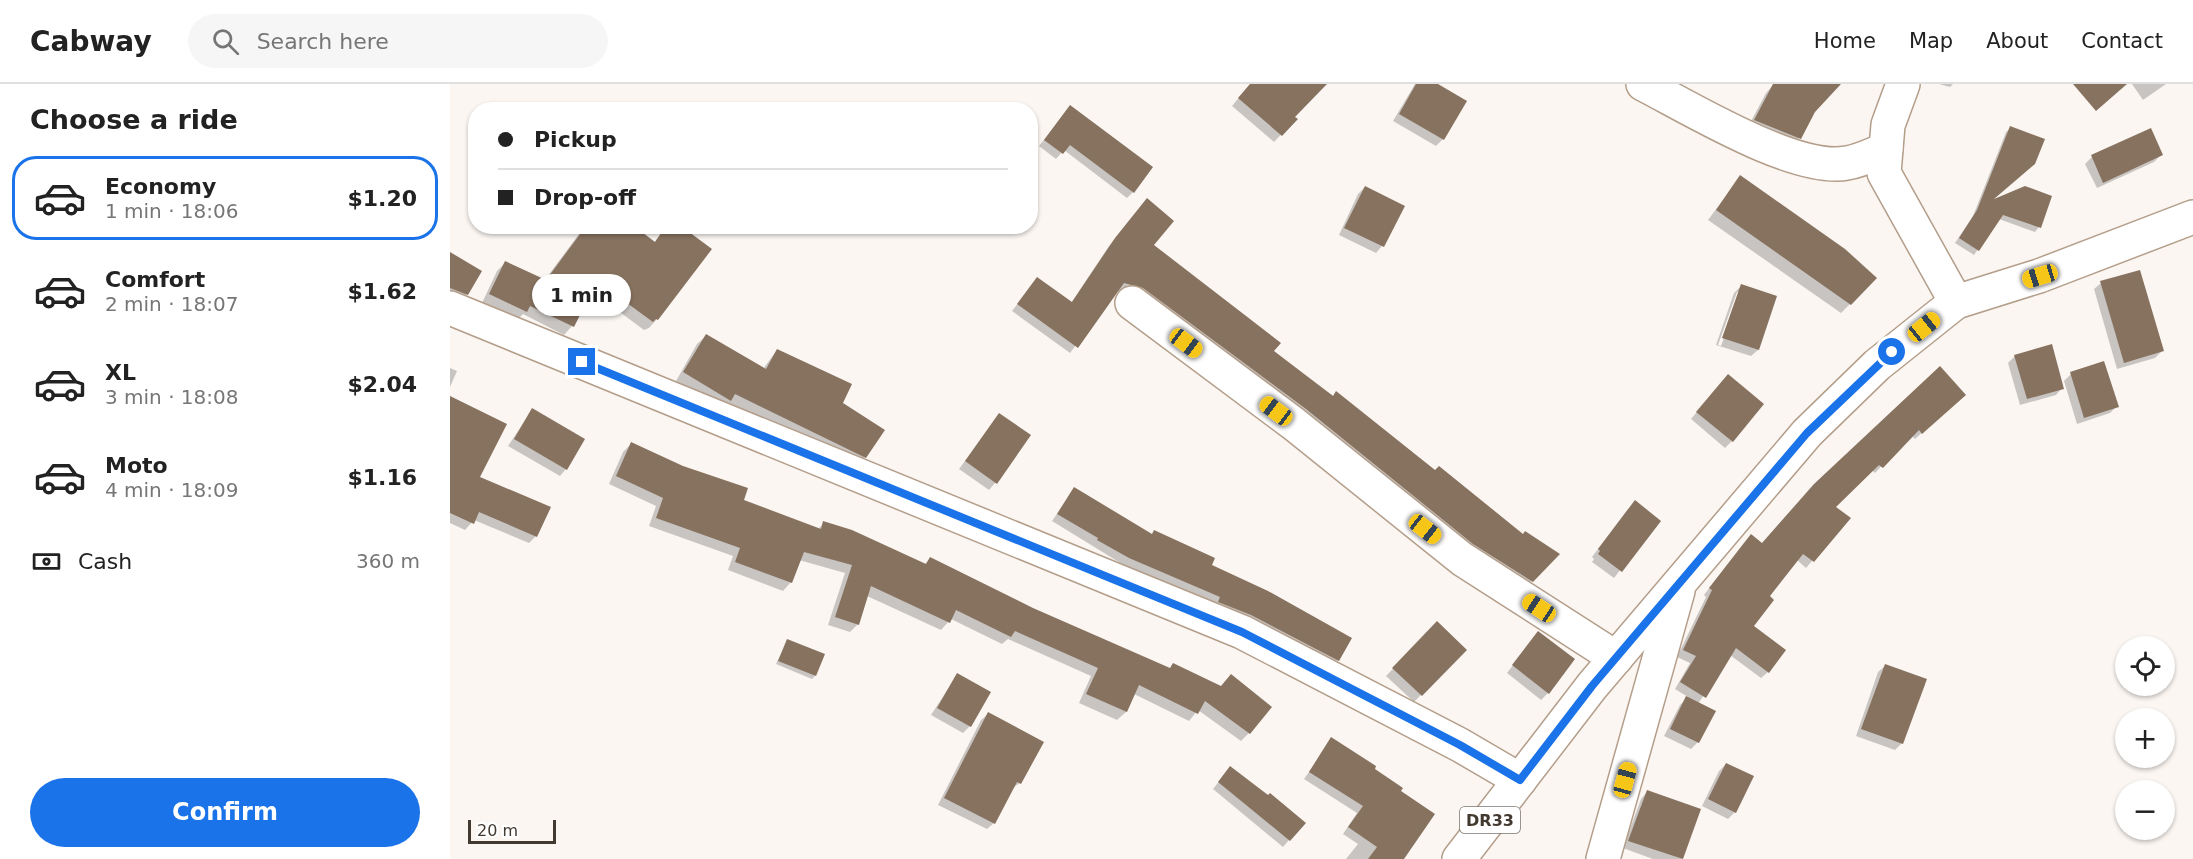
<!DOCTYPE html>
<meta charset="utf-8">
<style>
body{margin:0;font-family:"DejaVu Sans",sans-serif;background:#f6f6f6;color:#222;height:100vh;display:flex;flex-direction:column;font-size:22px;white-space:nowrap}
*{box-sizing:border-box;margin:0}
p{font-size:20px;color:#767676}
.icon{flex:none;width:33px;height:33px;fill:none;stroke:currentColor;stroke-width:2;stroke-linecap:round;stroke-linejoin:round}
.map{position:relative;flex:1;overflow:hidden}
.drawer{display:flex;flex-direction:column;background:#fff;width:450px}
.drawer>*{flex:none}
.guide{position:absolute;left:18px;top:18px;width:570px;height:132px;border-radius:24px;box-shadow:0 2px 4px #0004;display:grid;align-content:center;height:132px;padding:0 30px;background:#fff}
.fabs{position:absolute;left:1665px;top:552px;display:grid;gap:12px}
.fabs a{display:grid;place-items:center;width:60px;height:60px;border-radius:50%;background:#fff;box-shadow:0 2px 4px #0004;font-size:30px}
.scale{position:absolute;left:18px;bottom:15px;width:88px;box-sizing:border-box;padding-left:6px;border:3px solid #423930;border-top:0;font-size:16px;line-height:21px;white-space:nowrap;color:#423930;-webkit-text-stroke:4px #fff;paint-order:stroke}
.end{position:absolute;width:27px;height:27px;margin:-14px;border:8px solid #1a73e8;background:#fff;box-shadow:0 0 0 3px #fff}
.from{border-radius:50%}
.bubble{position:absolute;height:42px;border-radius:21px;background:#fff;box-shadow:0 2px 4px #0004;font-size:20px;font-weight:800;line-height:42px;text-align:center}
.car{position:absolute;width:18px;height:36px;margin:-18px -9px;border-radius:8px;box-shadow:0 0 4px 2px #0007;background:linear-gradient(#f5c518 24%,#345 0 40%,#f5c518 0 76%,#345 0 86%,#f5c518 0)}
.guide b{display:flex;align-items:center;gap:21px;height:57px;font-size:22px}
.guide b+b{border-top:2px solid #e0e0e0}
.guide i{width:15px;height:15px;background:#222}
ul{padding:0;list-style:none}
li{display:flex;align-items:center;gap:18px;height:84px;margin:0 12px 9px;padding:0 18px;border:3px solid transparent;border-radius:24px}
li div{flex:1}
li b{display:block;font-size:22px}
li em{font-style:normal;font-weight:800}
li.active{border-color:#1a73e8}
li>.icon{width:54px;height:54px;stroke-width:1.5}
h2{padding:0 30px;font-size:27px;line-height:72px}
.pay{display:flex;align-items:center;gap:15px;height:66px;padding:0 30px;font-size:22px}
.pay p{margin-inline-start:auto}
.button{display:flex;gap:12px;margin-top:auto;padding:12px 30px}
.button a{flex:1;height:69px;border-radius:36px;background:#1a73e8;color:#fff;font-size:24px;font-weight:800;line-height:69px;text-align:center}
header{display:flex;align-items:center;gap:36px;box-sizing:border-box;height:84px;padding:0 30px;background:#fff;border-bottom:2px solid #e0e0e0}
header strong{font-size:28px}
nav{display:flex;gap:33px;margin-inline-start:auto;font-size:21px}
.search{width:420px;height:54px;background:#f6f6f6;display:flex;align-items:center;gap:15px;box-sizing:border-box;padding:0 21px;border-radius:33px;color:#767676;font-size:22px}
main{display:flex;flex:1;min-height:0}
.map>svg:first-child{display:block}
</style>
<header>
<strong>Cabway</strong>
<div class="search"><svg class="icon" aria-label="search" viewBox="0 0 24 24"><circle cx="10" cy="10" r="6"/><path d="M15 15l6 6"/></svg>Search here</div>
<nav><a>Home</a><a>Map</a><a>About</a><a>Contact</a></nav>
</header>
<main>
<section class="drawer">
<h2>Choose a ride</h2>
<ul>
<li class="active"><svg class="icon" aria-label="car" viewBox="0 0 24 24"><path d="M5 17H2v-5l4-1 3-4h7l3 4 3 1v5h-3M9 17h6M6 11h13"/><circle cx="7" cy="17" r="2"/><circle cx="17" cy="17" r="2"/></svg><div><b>Economy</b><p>1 min · 18:06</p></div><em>$1.20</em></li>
<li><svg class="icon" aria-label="car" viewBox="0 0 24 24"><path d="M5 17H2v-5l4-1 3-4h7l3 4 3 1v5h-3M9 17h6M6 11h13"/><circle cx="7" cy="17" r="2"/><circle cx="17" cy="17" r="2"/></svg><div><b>Comfort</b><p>2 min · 18:07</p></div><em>$1.62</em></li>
<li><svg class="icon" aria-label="car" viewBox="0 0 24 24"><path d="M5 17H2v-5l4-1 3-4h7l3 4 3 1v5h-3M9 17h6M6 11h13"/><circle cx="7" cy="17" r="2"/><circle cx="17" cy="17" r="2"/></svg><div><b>XL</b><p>3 min · 18:08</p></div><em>$2.04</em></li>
<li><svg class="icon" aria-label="car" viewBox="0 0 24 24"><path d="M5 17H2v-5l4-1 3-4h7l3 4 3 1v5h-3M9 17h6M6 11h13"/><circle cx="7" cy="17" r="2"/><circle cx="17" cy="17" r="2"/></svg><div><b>Moto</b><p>4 min · 18:09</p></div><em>$1.16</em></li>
</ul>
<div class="pay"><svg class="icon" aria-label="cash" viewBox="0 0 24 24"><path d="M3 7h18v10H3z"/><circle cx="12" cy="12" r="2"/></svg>Cash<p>360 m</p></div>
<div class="button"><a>Confirm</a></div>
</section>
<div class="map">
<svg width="1743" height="775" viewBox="0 0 1743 775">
<rect width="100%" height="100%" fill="#fbf6f2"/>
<!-- shadow -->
<g fill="#0003" fill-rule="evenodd">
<path d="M800 0H875L843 33 846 35 824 58 782 22Z"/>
<path d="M965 0H985L993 55 986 62 943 37Z"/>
<path d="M1324 0H1389L1363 27 1349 54 1343 61 1298 43 1316 9Z"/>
<path d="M1489 0H1503L1500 3Z"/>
<path d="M1682 0H1716L1693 16Z"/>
<path d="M615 29 683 108 677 114 614 66 606 75 589 62Z"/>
<path d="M1561 44 1539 119 1589 143 1585 148 1549 135 1524 171 1505 159 1523 132 1556 48Z"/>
<path d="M1711 71 1704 78 1647 104 1635 80 1642 73Z"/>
<path d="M1290 93 1400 220 1391 229 1258 136Z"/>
<path d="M915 103 953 122 932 162 926 169 889 151 908 110Z"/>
<path d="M691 123 701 162 822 267 1073 451 1108 470 1075 504 686 210 668 206 620 269 562 227 587 195 621 219 659 162Z"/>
<path d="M135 142H182L204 159 216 142 207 235 199 244 194 246 140 206 122 242 114 251 73 230 68 235 32 219 47 187 55 179 94 197Z"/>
<path d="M0 170 17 210 10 217 0 212Z"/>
<path d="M1651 199 1712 267 1705 274 1667 285 1644 205Z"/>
<path d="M1291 202 1308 266 1301 272 1266 261 1284 209ZM1287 208H1290L1271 262 1268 261Z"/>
<path d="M256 252 313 285 327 266 391 319 415 373 406 382 277 319 272 324 226 297 247 260Z"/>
<path d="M1565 272 1612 304 1606 311 1570 321 1558 279Z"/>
<path d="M0 284 7 287 0 303Z"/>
<path d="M1621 290 1667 322 1660 329 1627 340 1614 297Z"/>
<path d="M1271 299 1282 357 1275 364 1241 335Z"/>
<path d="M1507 317 1465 355 1461 351 1425 389 1422 386 1384 423 1399 434 1356 484 1347 476 1318 513 1302 542 1318 588 1311 594 1280 571 1248 620 1264 628 1248 658 1241 665 1214 652 1230 621 1238 613 1225 605 1240 579 1227 573 1256 513 1254 511 1294 459 1311 461Z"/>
<path d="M82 326 116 385 110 392 58 362Z"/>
<path d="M549 331 545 399 539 406 509 385Z"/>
<path d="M0 342 28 394 86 452 79 459 24 436 15 446 0 439Z"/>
<path d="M181 360 292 417 368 445 374 439 474 481 480 475 583 525 719 585 799 649 791 657 748 626 739 637 684 610 676 628 667 636 629 619 641 592 558 555 552 560 501 535 491 546 417 512 408 540 400 548 378 541 395 489 349 476 341 498 333 507 278 486 283 472 199 442 206 422 159 400 173 368Z"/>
<path d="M624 405 701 451 760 481 888 576 881 583 765 519 672 480 602 437Z"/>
<path d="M1178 425 1209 437 1164 494 1142 478 1144 475 1142 473Z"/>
<path d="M987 540 1015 566 964 618 936 592Z"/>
<path d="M1082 556 1098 609 1091 616 1057 589Z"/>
<path d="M337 557 365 592 362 595 326 580Z"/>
<path d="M1435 582 1452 659 1445 666 1406 652 1428 588Z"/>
<path d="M507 591 520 642 513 649 481 631Z"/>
<path d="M538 630 570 699 561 705 544 739 537 745 488 721 531 636Z"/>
<path d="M882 655 952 775H896L908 760 893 750 907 729 854 695Z"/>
<path d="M1276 680 1285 728 1278 735 1252 722 1269 687Z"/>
<path d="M774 691 839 756 833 763 763 705Z"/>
<path d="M1197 708 1249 726 1231 775H1203L1173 764 1191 715Z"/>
</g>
<!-- building -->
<g fill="#87725f">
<path d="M800 0H877L845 33 848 35 832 52 788 14Z"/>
<path d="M966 0H988L1017 17 994 56 949 30Z"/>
<path d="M1323 0H1391L1365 28 1351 55 1304 36Z"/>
<path d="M1623 0H1677L1646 27Z"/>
<path d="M620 21 703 83 684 109 620 61 613 70 594 56Z"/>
<path d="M1560 42 1595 55 1585 80 1544 115 1575 102 1602 112 1591 144 1553 131 1529 167 1509 154 1527 126Z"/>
<path d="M1701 44 1713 71 1653 99 1641 71Z"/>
<path d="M1290 91 1395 165 1427 194 1401 221 1266 126Z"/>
<path d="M915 102 955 122 934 163 894 144Z"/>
<path d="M697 114 724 137 704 161 831 259 824 267 883 312 886 307 985 386 989 382 1073 450 1075 447 1110 470 1083 498 1023 460 856 325 693 204 674 199 628 264 567 220 587 193 622 218 665 154Z"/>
<path d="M136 142H184L205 158 216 142H231L262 165 208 236 206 235 203 238 147 197 124 243 80 222 77 228 39 210 55 177 96 196Z"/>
<path d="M0 168 32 187 18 211 0 204Z"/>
<path d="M1690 186 1714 267 1674 279 1650 197Z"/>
<path d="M1291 200 1327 212 1309 266 1272 254Z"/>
<path d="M256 250 316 285 327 265 402 300 393 319 435 346 416 374 285 310 281 317 233 288Z"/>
<path d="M1602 260 1614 305 1577 315 1564 271Z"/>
<path d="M1654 277 1669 323 1634 334 1620 288Z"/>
<path d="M1490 282 1516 311 1472 350 1469 346 1433 384 1429 381 1386 423 1401 434 1364 478 1353 470 1320 512 1324 516 1304 542 1336 566 1319 589 1286 564 1256 614 1230 598 1246 572 1233 566 1262 506 1259 504 1301 450 1312 459 1364 400Z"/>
<path d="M1278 290 1314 320 1283 358 1246 328Z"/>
<path d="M0 312 57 340 30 393 101 423 87 453 29 428 24 440 0 429Z"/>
<path d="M82 324 135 355 117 386 64 355Z"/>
<path d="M549 329 581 351 547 400 515 377Z"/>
<path d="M181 358 233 382 298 404 294 416 371 445 373 437 402 446 476 480 480 473 583 524 720 584 723 579 771 602 781 590 822 623 800 650 755 617 748 630 689 601 677 628 636 610 648 584 565 547 561 553 506 526 500 539 421 502 409 541 385 533 402 481 354 468 342 499 285 478 290 464 206 434 213 414 166 392Z"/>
<path d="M624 403 702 450 704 446 765 474 762 481 818 507 902 554 889 577 801 531 768 518 770 513 679 474 647 456 648 454 607 430Z"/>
<path d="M1185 416 1211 437 1172 488 1148 470 1150 467 1148 465Z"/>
<path d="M987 537 1017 566 972 612 942 584Z"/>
<path d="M1088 547 1125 575 1099 610 1062 581Z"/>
<path d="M337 555 375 570 366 592 328 577Z"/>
<path d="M1435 580 1477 595 1453 660 1411 645Z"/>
<path d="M507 589 541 608 521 643 487 624Z"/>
<path d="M1236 612 1266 627 1249 659 1220 645Z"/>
<path d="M538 628 594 658 571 700 567 698 545 740 494 714Z"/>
<path d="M881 653 926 682 925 685 953 704 951 707 985 730 954 775H918L927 763 898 743 913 722 859 688Z"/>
<path d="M1276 679 1304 692 1286 729 1258 715Z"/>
<path d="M780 682 818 711 820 709 856 739 840 757 768 698Z"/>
<path d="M1197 706 1251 725 1233 775 1178 757Z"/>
</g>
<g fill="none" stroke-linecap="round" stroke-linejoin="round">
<defs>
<g id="minor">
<path d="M1193 0C1240 24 1346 89 1397 79 1410 77 1424 70 1436 65"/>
<path d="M1453 0 1438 41 1434 89 1506 218"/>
<path d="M682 219 844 340 1012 475 1166 574"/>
</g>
<g id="major">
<path d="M0 224 792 548 1010 661 1070 696"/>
<path d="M1009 775 1142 602 1357 349 1427 281 1506 218 1589 192 1743 133"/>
<path d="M1153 775 1228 507"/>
</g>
</defs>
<!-- minor casing -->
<use href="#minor" stroke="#b49e8a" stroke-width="36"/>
<!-- major casing -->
<use href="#major" stroke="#b49e8a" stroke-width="36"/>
<!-- minor -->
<use href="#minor" stroke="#fff" stroke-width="33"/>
<!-- major -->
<use href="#major" stroke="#fff" stroke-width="33"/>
</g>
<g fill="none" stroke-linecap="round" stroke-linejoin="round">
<!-- route -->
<path stroke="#1a73e8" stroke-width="8" d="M132 278 792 548 1010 661 1070 696 1142 602 1357 349 1442 268"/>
</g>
<g text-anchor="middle" stroke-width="6" stroke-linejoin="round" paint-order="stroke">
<!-- shield labels -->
<rect fill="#fff" stroke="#7b746e" stroke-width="1.5" x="1010" y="723" width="60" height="26" rx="4.5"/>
<g font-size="16" font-weight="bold" fill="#423930">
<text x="1040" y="742">DR33</text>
</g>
</g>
</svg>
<div class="fabs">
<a><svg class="icon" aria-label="locate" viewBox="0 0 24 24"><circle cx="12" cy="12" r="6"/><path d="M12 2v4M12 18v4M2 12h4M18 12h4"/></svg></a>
<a>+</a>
<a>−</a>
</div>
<div class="scale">20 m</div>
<i class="end from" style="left:1442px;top:268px"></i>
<i class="end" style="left:132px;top:278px"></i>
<div class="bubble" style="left:82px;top:190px;width:99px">1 min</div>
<i class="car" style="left:1590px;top:192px;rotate:253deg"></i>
<i class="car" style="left:1474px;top:243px;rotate:51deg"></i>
<i class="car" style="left:736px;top:259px;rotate:127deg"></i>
<i class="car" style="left:826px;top:327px;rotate:307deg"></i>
<i class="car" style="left:975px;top:445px;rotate:128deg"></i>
<i class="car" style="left:1089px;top:524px;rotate:303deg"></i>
<i class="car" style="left:1175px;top:696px;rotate:15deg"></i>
<div class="guide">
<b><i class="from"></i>Pickup</b>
<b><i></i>Drop-off</b>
</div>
</div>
</main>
